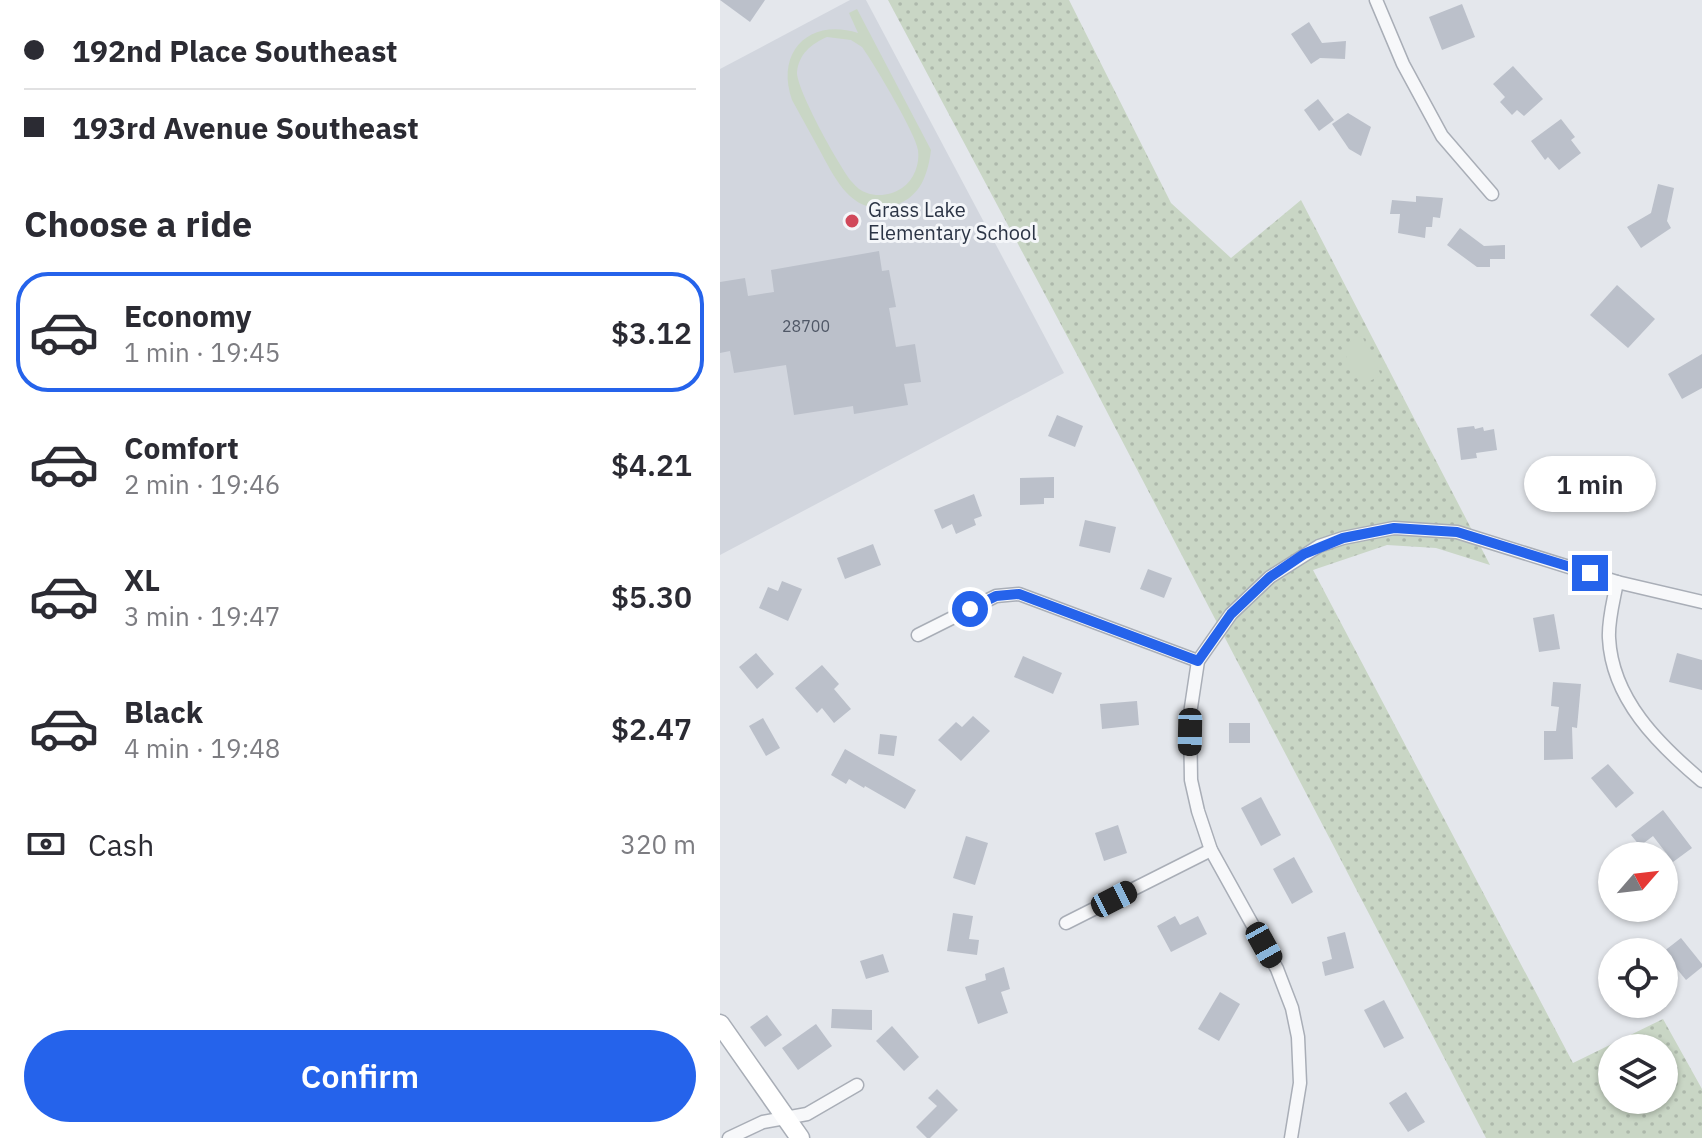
<!DOCTYPE html>
<meta charset="utf-8">
<style>
body{margin:0;font-family:"IBM Plex Sans",sans-serif;background:#f2f2f3;color:#2b2b33;height:100vh;display:flex;flex-direction:column;font-size:30px;white-space:nowrap}
*{box-sizing:border-box;margin:0}
p{font-size:26px;color:#7c7c81}
.icon{flex:none;width:44px;height:44px;fill:none;stroke:currentColor;stroke-width:2;stroke-linecap:round;stroke-linejoin:round}
.map{position:relative;flex:1;overflow:hidden}
.panel{display:flex;flex-direction:column;background:#fff;width:720px}
.panel>*{flex:none}
.banner{display:grid;align-content:center;height:176px;padding:0 24px;background:#fff}
.needle{width:52px;rotate:62deg}
.buttons{position:absolute;left:878px;top:842px;display:grid;gap:16px}
.buttons a{display:grid;place-items:center;width:80px;height:80px;border-radius:50%;background:#fff;box-shadow:0 2px 6px #0004;font-size:40px}
.end{position:absolute;width:36px;height:36px;margin:-18px;border:10px solid #2563eb;background:#fff;box-shadow:0 0 0 4px #fff}
.from{border-radius:50%}
.bubble{position:absolute;height:56px;border-radius:28px;background:#fff;box-shadow:0 2px 6px #0004;font-size:26px;font-weight:600;line-height:56px;text-align:center}
.car{position:absolute;width:24px;height:48px;margin:-24px -12px;border-radius:10px;box-shadow:0 0 6px 2px #0007;background:linear-gradient(#222 24%,#8ab4d8 0 40%,#222 0 76%,#8ab4d8 0 86%,#222 0)}
.banner b{display:flex;align-items:center;gap:28px;height:76px;font-size:30px}
.banner b+b{border-top:2px solid #e1e1e2}
.banner i{width:20px;height:20px;background:#2b2b33}
ul{padding:0;list-style:none}
li{display:flex;align-items:center;gap:24px;height:120px;margin:0 16px 12px;padding:0 8px;border:4px solid transparent;border-radius:32px}
li div{flex:1}
li b{display:block;font-size:30px}
li em{font-style:normal;font-weight:600}
li.on{border-color:#2563eb}
li>.icon{width:72px;height:72px;stroke-width:1.5}
h2{padding:0 24px;font-size:36px;line-height:96px}
.pay{display:flex;align-items:center;gap:20px;height:88px;padding:0 24px;font-size:30px}
.pay p{margin-inline-start:auto}
.primary-button{display:flex;gap:16px;margin-top:auto;padding:16px 24px}
.primary-button a{flex:1;height:92px;border-radius:48px;background:#2563eb;color:#fff;font-size:32px;font-weight:600;line-height:92px;text-align:center}
main{display:flex;flex:1;min-height:0}
.map>svg:first-child{display:block}
</style>
<main>
<section class="panel">
<div class="banner">
<b><i class="from"></i>192nd Place Southeast</b>
<b><i></i>193rd Avenue Southeast</b>
</div>
<h2>Choose a ride</h2>
<ul>
<li class="on"><svg class="icon" aria-label="car" viewBox="0 0 24 24"><path d="M5 17H2v-5l4-1 3-4h7l3 4 3 1v5h-3M9 17h6M6 11h13"/><circle cx="7" cy="17" r="2"/><circle cx="17" cy="17" r="2"/></svg><div><b>Economy</b><p>1 min · 19:45</p></div><em>$3.12</em></li>
<li><svg class="icon" aria-label="car" viewBox="0 0 24 24"><path d="M5 17H2v-5l4-1 3-4h7l3 4 3 1v5h-3M9 17h6M6 11h13"/><circle cx="7" cy="17" r="2"/><circle cx="17" cy="17" r="2"/></svg><div><b>Comfort</b><p>2 min · 19:46</p></div><em>$4.21</em></li>
<li><svg class="icon" aria-label="car" viewBox="0 0 24 24"><path d="M5 17H2v-5l4-1 3-4h7l3 4 3 1v5h-3M9 17h6M6 11h13"/><circle cx="7" cy="17" r="2"/><circle cx="17" cy="17" r="2"/></svg><div><b>XL</b><p>3 min · 19:47</p></div><em>$5.30</em></li>
<li><svg class="icon" aria-label="car" viewBox="0 0 24 24"><path d="M5 17H2v-5l4-1 3-4h7l3 4 3 1v5h-3M9 17h6M6 11h13"/><circle cx="7" cy="17" r="2"/><circle cx="17" cy="17" r="2"/></svg><div><b>Black</b><p>4 min · 19:48</p></div><em>$2.47</em></li>
</ul>
<div class="pay"><svg class="icon" aria-label="cash" viewBox="0 0 24 24"><path d="M3 7h18v10H3z"/><circle cx="12" cy="12" r="2"/></svg>Cash<p>320 m</p></div>
<div class="primary-button"><a>Confirm</a></div>
</section>
<div class="map">
<svg width="982" height="1138" viewBox="0 0 982 1138">
<defs>
<pattern id="grass-dots" width="8" height="8" patternUnits="userSpaceOnUse" patternTransform="scale(2)"><rect width="8" height="8" fill="#c9d6c5"/><path d="M2 2h.1M6 6h.1" fill="none" stroke="#adb8ab" stroke-width="1.8" stroke-linecap="round"/></pattern>
</defs>
<rect width="100%" height="100%" fill="#e4e7ec"/>
<!-- built -->
<path fill="#d2d6de" d="M130 0H146L344 373 0 555V69Z"/>
<!-- grass -->
<path fill="url(#grass-dots)" fill-rule="evenodd" d="M168 0H349L451 203 511 258 581 200 770 565 716 548 667 545 593 570 853 1063 943 1019 982 1089V1138H766L362 364ZM892 1048H944V1100H892Z"/>
<!-- garden -->
<g fill="#c9d6c5" fill-rule="evenodd">
<path d="M137 9 211 150C208 174 201 196 176 205 133 219 116 180 99 149 90 133 81 116 72 100 55 51 90 18 138 33L129 13ZM107 37 131 40 142 47C153 62 196 134 198 150 200 164 194 180 182 188 172 195 158 197 147 193 141 191 136 187 132 182 120 168 76 89 77 72 79 54 91 44 107 37Z"/>
<path d="M642 336 661 375 641 386 621 346Z"/>
</g>
<!-- building -->
<g fill="#bbc0ca">
<path d="M0 0H45L30 22Z"/>
<path d="M742 4 755 37 722 50 709 17Z"/>
<path d="M589 22 602 43 626 41 625 59 600 58 591 64 571 34Z"/>
<path d="M793 66 823 99 804 116 797 110 792 115 780 102 785 97 773 84Z"/>
<path d="M598 99 614 120 599 131 584 110Z"/>
<path d="M628 113 651 127 641 156 629 149 612 124Z"/>
<path d="M841 119 855 137 851 140 861 153 839 170 828 157 825 160 811 141Z"/>
<path d="M938 184 954 188 947 221 951 228 921 248 907 227 931 213Z"/>
<path d="M696 196 723 198 720 218 713 217 712 227H706L705 238 678 233 680 214H670L672 200 696 202Z"/>
<path d="M740 228 764 246 785 245V259H770V267H757L727 245Z"/>
<path d="M159 251 162 271 169 270 176 307 169 308 176 347 195 344 201 382 184 384 188 405 134 414 133 406 74 415 66 365 14 373 10 351 0 353V282L25 278 28 296 54 292 51 270Z"/>
<path d="M897 285 935 319 908 348 870 315Z"/>
<path d="M982 354V388L962 399 948 374Z"/>
<path d="M337 415 363 426 355 447 328 436Z"/>
<path d="M754 426 755 429 763 427 764 431 774 429 777 450 756 453 757 458 741 460 737 428Z"/>
<path d="M846 465 879 474 869 507 836 498Z"/>
<path d="M334 477V498H324V504L300 505V478Z"/>
<path d="M254 494 262 516 254 519 256 525 236 534 232 524 222 529 214 510Z"/>
<path d="M365 520 396 527 390 553 359 546Z"/>
<path d="M153 544 161 565 125 579 117 558Z"/>
<path d="M428 569 452 578 444 598 420 589Z"/>
<path d="M62 581 82 589 68 621 39 608 48 587 58 591Z"/>
<path d="M834 614 840 649 819 652 813 618Z"/>
<path d="M36 653 54 674 37 689 19 667Z"/>
<path d="M957 653 982 660V690L949 682Z"/>
<path d="M303 656 342 673 333 694 294 677Z"/>
<path d="M102 665 119 684 114 689 131 709 114 723 102 708 97 713 75 688Z"/>
<path d="M833 682 861 684 857 728 852 727 853 759 824 760V731H836L839 707 831 706Z"/>
<path d="M417 701 419 725 382 729 380 704Z"/>
<path d="M253 716 270 731 241 761 218 740 236 722 242 727Z"/>
<path d="M43 718 60 748 46 756 29 726Z"/>
<rect x="509" y="723" width="21" height="20"/>
<path d="M160 734 177 736 174 756 158 754Z"/>
<path d="M125 749 196 790 185 809 145 786 144 788 129 779 126 784 111 775Z"/>
<path d="M888 764 914 793 896 808 871 778Z"/>
<path d="M541 797 561 835 541 846 521 808Z"/>
<path d="M943 810 972 848 953 862 933 836 920 846 911 835Z"/>
<path d="M398 825 407 853 384 861 375 833Z"/>
<path d="M246 836 268 843 255 885 233 878Z"/>
<path d="M574 857 593 892 572 904 553 869Z"/>
<path d="M233 913 253 916 249 939 259 940 257 955 227 951Z"/>
<path d="M455 916 460 925 478 916 487 934 451 952 437 926Z"/>
<path d="M625 932 634 968 605 976 602 962 612 959 607 937Z"/>
<path d="M961 938 982 964V967L966 980 943 952Z"/>
<path d="M163 954 169 972 146 979 140 961Z"/>
<path d="M284 967 290 989 281 992 288 1013 258 1024 245 987 266 980 265 974Z"/>
<path d="M500 992 520 1004 499 1041 478 1029Z"/>
<path d="M664 1000 684 1038 664 1048 644 1010Z"/>
<path d="M112 1009 152 1010V1030L111 1028Z"/>
<path d="M47 1015 62 1035 45 1047 30 1027Z"/>
<path d="M96 1024 112 1046 78 1070 62 1048Z"/>
<path d="M172 1026 199 1057 184 1071 156 1041Z"/>
<path d="M217 1089 238 1110 210 1138H207L196 1127 217 1106 208 1098Z"/>
<path d="M686 1092 705 1122 688 1132 669 1103Z"/>
</g>
<g fill="none" stroke-linecap="round" stroke-linejoin="round">
<defs>
<g id="street">
<path d="M656 0 683 64 722 136 772 194"/>
<path d="M897 582C894 599 888 620 889 638 892 699 938 744 982 781"/>
<path d="M198 635 276 596 299 594 478 661"/>
<path d="M346 923 491 850"/>
<path d="M9 1138 43 1122 87 1114 137 1085"/>
<path d="M571 1138 580 1083 578 1037 572 1008 557 969 491 850 478 811 471 780 470 714 478 661 511 614 550 577 599 546 623 538 674 528 737 532 897 582 982 602"/>
</g>
<path id="secondary" d="M0 1024 80 1138"/>
</defs>
<!-- street casing -->
<use href="#street" stroke="#a9aeb7" stroke-width="15"/>
<!-- secondary casing -->
<use href="#secondary" stroke="#a9aeb7" stroke-width="21"/>
<!-- street -->
<use href="#street" stroke="#f7f8fa" stroke-width="12"/>
<!-- secondary -->
<use href="#secondary" stroke="#fff" stroke-width="18"/>
</g>
<g fill="none" stroke-linecap="round" stroke-linejoin="round">
<!-- route -->
<path stroke="#2563eb" stroke-width="10" d="M250 609 276 596 299 594 478 661 511 614 550 577 584 554 623 538 674 528 737 532 870 573"/>
</g>
<!-- markers -->
<circle fill="#d1495b" stroke="#f4f6f9" stroke-width="3" cx="132" cy="221" r="8"/>
<g text-anchor="middle" stroke-width="6" stroke-linejoin="round" paint-order="stroke">
<!-- number labels -->
<g font-size="16" fill="#4f5766">
<text x="86" y="332">28700</text>
</g>
<!-- poi labels -->
<g font-size="20" fill="#2b3445" stroke="#f4f6f9" text-anchor="start">
<text x="148" y="217">Grass Lake<tspan x="148" dy="23">Elementary School</tspan></text>
</g>
</g>
</svg>
<div class="buttons">
<a><svg class="needle" viewBox="-14 -14 28 28"><path d="M0-13l5 13h-10z" fill="#e53935"/><path d="M0 13l5-13h-10z" fill="#7c7c81"/></svg></a>
<a><svg class="icon" aria-label="locate" viewBox="0 0 24 24"><circle cx="12" cy="12" r="6"/><path d="M12 2v4M12 18v4M2 12h4M18 12h4"/></svg></a>
<a><svg class="icon" aria-label="layers" viewBox="0 0 24 24"><path d="M12 4l9 5-9 5-9-5zM3 14l9 5 9-5"/></svg></a>
</div>
<i class="end from" style="left:250px;top:609px"></i>
<i class="end" style="left:870px;top:573px"></i>
<div class="bubble" style="left:804px;top:456px;width:132px">1 min</div>
<i class="car" style="left:470px;top:732px;rotate:181deg"></i>
<i class="car" style="left:394px;top:899px;rotate:63deg"></i>
<i class="car" style="left:544px;top:945px;rotate:151deg"></i>
</div>
</main>
